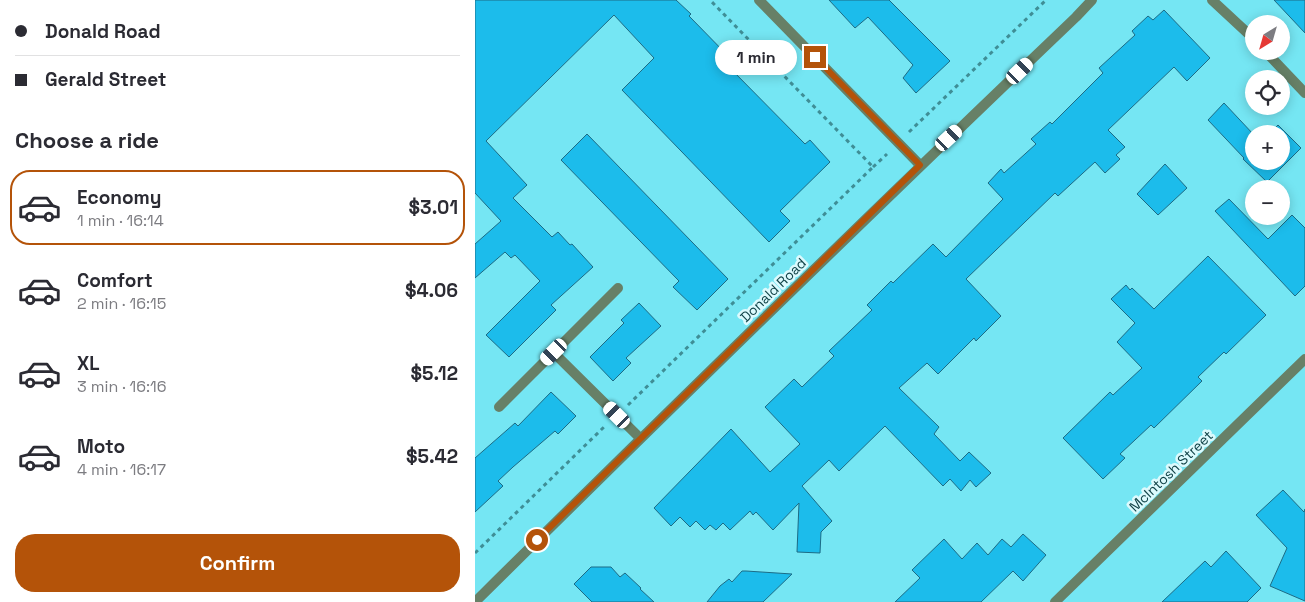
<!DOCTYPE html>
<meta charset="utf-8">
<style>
body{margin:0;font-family:"Space Grotesk",sans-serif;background:#f2f2f3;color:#2b2b33;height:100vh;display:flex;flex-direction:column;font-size:19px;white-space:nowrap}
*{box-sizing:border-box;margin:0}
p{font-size:16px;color:#7c7c81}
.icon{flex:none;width:28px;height:28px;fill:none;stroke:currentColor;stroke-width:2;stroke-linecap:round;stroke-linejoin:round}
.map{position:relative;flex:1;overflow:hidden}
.side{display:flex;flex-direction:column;background:#fff;width:475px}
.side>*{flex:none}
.guide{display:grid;align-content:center;height:110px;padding:0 15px;background:#fff}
.needle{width:32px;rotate:217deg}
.tools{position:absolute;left:770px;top:15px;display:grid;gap:10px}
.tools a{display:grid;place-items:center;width:45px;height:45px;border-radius:50%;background:#fff;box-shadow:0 2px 12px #0003;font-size:25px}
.end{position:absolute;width:22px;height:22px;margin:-11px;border:6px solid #b45309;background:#fff;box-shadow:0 0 0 2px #fff}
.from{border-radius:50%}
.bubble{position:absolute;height:35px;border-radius:18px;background:#fff;box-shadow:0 2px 12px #0003;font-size:16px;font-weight:700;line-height:35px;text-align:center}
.car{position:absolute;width:15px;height:30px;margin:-15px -8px;border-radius:6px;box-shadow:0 0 4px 1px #0007;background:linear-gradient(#fff 24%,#345 0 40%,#fff 0 76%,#345 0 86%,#fff 0)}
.guide b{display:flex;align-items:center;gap:18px;height:48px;font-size:19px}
.guide b+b{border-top:1px solid #e1e1e2}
.guide i{width:12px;height:12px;background:#2b2b33}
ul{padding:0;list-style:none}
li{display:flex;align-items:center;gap:15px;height:75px;margin:0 10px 8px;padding:0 5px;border:2px solid transparent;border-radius:20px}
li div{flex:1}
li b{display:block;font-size:19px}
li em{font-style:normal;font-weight:700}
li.active{border-color:#b45309}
li>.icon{width:45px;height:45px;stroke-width:1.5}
h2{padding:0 15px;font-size:22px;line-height:60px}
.cta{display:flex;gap:10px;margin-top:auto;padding:10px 15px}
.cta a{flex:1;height:58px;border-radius:20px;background:#b45309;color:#fff;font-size:20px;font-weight:700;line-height:58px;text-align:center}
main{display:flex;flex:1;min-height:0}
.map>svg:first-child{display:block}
</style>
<main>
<section class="side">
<div class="guide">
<b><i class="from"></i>Donald Road</b>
<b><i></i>Gerald Street</b>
</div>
<h2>Choose a ride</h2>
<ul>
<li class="active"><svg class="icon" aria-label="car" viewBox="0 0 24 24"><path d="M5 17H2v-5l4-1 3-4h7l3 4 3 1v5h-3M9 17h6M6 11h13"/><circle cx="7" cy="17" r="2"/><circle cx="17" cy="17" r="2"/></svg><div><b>Economy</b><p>1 min · 16:14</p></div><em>$3.01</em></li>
<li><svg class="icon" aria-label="car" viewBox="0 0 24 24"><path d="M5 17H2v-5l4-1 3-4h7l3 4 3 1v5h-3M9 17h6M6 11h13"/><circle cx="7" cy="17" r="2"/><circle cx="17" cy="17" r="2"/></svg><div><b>Comfort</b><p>2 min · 16:15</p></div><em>$4.06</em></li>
<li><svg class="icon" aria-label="car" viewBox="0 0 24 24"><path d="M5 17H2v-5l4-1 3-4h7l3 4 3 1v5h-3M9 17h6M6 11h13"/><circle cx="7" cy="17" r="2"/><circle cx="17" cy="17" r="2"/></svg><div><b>XL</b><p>3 min · 16:16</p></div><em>$5.12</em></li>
<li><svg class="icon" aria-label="car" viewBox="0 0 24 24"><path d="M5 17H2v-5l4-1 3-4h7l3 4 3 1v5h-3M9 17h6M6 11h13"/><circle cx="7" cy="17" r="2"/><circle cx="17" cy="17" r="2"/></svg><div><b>Moto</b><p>4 min · 16:17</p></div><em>$5.42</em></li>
</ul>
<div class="cta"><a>Confirm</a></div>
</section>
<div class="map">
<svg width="830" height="602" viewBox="0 0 830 602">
<rect width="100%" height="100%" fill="#75e6f3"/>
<!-- building -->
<g fill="#1cbceb" stroke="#1c6b85">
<path d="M0 0H201L216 14 214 16 258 61 254 67 330 144 335 140 355 162 305 211 315 221 294 242 147 90 179 58 139 15 11 141 52 185 38 198 77 237 83 232 95 245 97 244 118 267 76 305 81 310 34 357 11 335 65 281 40 255 36 258 30 252 0 278V244L26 221 0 193Z"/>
<path d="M354 0H414L475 61 441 93 428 78 438 65 393 17 380 28Z"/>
<path d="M799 0H830V33Z"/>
<path d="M689 10 735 58 712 81 699 67 633 130 650 147 641 155 645 159 630 173 620 162 583 196 580 193 491 279 526 316 501 341 499 338 463 374 452 363 424 388 464 427 459 434 485 461 494 452 516 473 501 487 495 480 486 491 475 479 468 486 410 426 364 471 354 460 327 486 357 521 346 532 345 553 322 552 324 503 298 530 281 512 278 515 275 511 255 530 248 523 241 530 235 525 230 530 221 521 215 527 205 517 196 526 179 508 256 429 295 472 325 444 290 407 319 379 327 387 359 356 354 351 397 310 392 305 416 281 418 283 458 244 471 257 528 199 513 183 526 169 529 173 561 144 556 139 575 122 577 124 628 73 624 68 660 35 657 31 673 16 678 20Z"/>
<path d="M749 103 779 135V161H806V134H794L803 125 826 148 792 182 768 159 769 158 733 120Z"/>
<path d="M112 134 253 279 222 310 198 287 204 281 86 160Z"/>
<path d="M690 164 712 188 683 215 662 194Z"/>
<path d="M754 199 793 239 817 215 830 228V286L820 296 740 211Z"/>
<path d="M733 256 791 315 751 354 749 352 723 377 727 381 679 428 676 425 645 454 650 458 628 479 588 438 635 392 638 395 667 368 642 342 660 323 636 299 651 285 655 290 657 288 679 309Z"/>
<path d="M164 303 186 326 151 358 156 363 138 381 115 357 149 323 146 320Z"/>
<path d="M76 392 101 416 83 434 80 431 38 467 23 481 28 486 0 512V458L40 423 43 426Z"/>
<path d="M808 490 829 512 830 509V601L795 586 812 548 781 515Z"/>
<path d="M548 534 571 555 548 581 538 571 506 602H420L445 578 437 570 469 539 487 559 502 543 513 555 527 539 536 547Z"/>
<path d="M751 551 786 588 772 602H687L730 561 736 567Z"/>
<path d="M116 567H136L145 577 150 573 166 588 165 589 179 602H117L99 584Z"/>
<path d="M267 571H271L317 574 288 602H232L245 586 254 579 257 582Z"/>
</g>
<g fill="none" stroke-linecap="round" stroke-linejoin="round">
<!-- path -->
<g stroke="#3f8e96" stroke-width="3" stroke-dasharray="4 4" stroke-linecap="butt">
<path d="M434 132 571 0"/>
<path d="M398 167 412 154"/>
<path d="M153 405 398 167 235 0"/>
<path d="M0 553 130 426"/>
</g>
<!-- service -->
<g stroke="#678067" stroke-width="10">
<path d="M79 353 165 438"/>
<path d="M24 407 143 288"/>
</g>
<!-- minor -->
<g stroke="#678067" stroke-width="10">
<path d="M284 0 445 165"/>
<path d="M580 602 830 359"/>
</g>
<!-- tertiary -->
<g stroke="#678067" stroke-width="10">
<path d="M737 0 779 39"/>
<path d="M790 51 830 93"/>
<path d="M0 602C199 405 399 210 601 17L617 0"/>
</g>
</g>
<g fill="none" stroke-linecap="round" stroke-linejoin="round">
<!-- route -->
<path stroke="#b45309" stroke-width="6" d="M62 540 445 165 340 57"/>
</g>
<g text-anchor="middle" stroke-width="5" stroke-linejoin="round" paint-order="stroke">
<!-- street labels -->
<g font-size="14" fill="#114348" stroke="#dcfafd">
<text transform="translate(298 290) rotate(-44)" y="5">Donald Road</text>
<text transform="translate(696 471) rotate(-44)" y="5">McIntosh Street</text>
</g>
</g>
</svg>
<div class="tools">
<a><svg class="needle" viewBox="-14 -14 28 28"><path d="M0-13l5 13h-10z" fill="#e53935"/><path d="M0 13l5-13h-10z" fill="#7c7c81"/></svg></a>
<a><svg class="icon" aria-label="locate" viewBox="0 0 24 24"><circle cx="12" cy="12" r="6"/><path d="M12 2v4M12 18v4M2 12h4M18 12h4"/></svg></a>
<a>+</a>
<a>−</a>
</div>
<i class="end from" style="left:62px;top:540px"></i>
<i class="end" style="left:340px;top:57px"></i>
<div class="bubble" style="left:240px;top:40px;width:82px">1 min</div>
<i class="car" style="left:545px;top:71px;rotate:46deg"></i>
<i class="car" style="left:474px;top:138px;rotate:47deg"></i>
<i class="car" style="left:79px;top:352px;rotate:225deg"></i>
<i class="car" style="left:142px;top:415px;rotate:315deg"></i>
</div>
</main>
